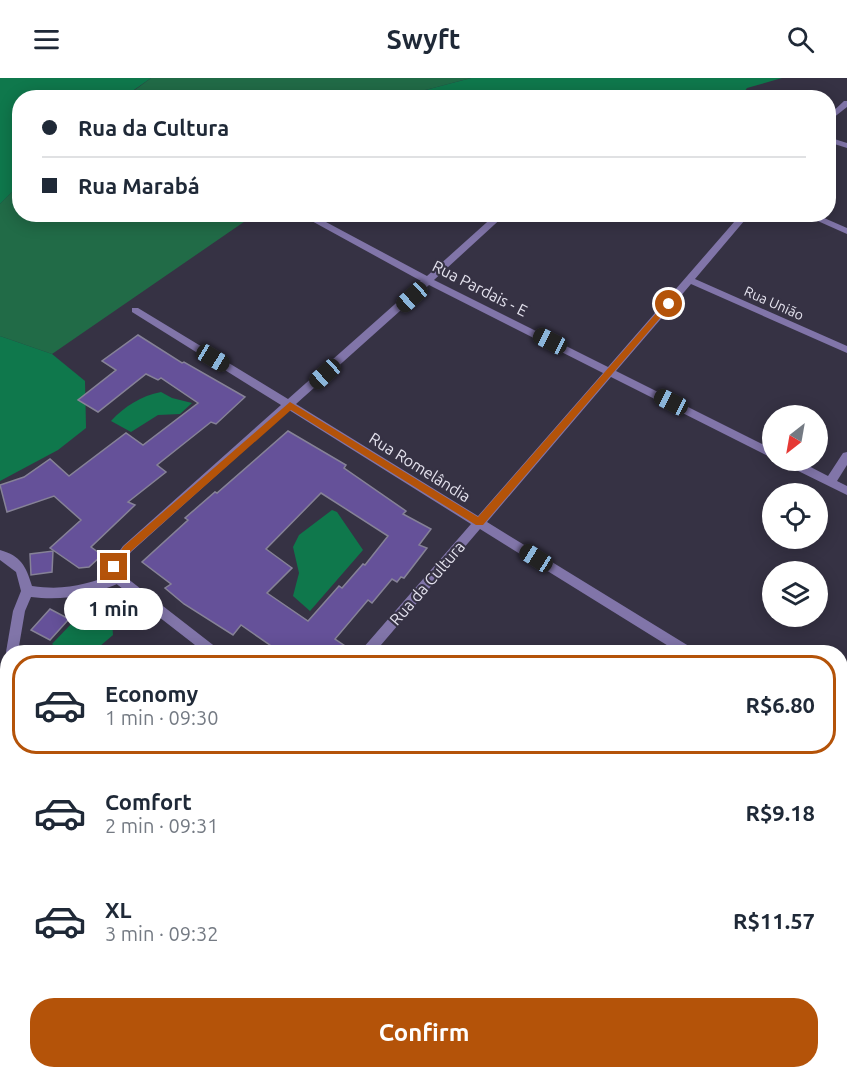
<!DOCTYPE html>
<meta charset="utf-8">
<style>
body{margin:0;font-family:Ubuntu,sans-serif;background:#f6f6f7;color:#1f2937;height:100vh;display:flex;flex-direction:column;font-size:22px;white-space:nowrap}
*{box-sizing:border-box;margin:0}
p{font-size:20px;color:#747a83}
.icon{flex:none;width:33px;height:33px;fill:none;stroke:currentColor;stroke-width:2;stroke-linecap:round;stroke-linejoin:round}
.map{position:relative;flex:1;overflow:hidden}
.panel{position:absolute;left:0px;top:567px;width:848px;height:434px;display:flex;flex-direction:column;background:#fff;border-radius:24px 24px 0 0;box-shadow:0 3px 15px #0003}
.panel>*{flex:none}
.hud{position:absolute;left:12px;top:12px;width:824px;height:132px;border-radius:24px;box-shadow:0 3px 15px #0003;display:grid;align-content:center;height:132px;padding:0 30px;background:#fff}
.needle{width:39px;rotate:211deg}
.fabs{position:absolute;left:762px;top:327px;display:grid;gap:12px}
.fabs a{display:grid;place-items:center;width:66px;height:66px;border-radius:50%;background:#fff;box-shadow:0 3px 15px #0003;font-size:30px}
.end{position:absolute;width:27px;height:27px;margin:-14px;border:8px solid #b45309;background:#fff;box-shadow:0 0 0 3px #fff}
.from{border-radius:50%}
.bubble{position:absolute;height:42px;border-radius:21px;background:#fff;box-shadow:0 3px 15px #0003;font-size:20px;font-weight:700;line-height:42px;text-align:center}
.car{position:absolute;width:18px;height:36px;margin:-18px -9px;border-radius:8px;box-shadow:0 0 4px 2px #0007;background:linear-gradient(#222 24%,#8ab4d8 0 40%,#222 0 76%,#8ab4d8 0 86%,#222 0)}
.hud b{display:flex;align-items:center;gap:21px;height:57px;font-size:22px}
.hud b+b{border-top:2px solid #e0e1e3}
.hud i{width:15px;height:15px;background:#1f2937}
ul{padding:10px 0 0;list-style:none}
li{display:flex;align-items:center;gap:18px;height:99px;margin:0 12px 9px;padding:0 18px;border:3px solid transparent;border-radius:24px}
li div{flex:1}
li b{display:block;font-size:22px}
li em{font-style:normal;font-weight:700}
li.active{border-color:#b45309}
li>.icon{width:54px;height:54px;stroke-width:1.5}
.primary-button{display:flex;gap:12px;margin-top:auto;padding:12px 30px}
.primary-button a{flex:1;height:69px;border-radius:24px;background:#b45309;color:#fff;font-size:24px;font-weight:700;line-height:69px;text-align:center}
header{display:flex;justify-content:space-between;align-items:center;height:78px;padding:0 30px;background:#fff;font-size:27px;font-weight:700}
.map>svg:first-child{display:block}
</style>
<header><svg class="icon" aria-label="menu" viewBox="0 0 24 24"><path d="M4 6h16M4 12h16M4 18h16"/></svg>Swyft<svg class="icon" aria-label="search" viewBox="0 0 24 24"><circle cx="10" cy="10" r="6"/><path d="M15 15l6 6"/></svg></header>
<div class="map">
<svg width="847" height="1000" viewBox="0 0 847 1000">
<rect width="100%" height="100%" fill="#363244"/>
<!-- green -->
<g fill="#216b47">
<path d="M151 0H471L399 19 124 20Z"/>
<path d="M19 107 20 136 254 137 52 276 0 258V126Z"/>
</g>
<!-- forest -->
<g fill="#0f784c">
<path d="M0 0H151L124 19 20 20 19 107 0 126Z"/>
<path d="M471 0H782L747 10 740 20 399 19Z"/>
<path d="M0 258 52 276 85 303 86 350 58 372 0 403Z"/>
<path d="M161 314 172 320 192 325 180 336 158 337 131 354 111 343C125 328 141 318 161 314Z"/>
<path d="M332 432 337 434 363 472 310 533 293 518 299 495 293 469 299 457Z"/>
<path d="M94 522 111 530 113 557 93 574H63L52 566 73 544 67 532Z"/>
</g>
<!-- building -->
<g fill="#655199" stroke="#868297" stroke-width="1.5" fill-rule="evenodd">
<path d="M138 257 182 285 184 284 245 319 216 346 211 344 157 387 166 394 128 424 135 427 91 469 102 477 89 489 79 490 50 470 81 442 54 418 7 434 0 407 24 399 50 381 69 398 126 355 143 367 198 325 161 300 158 302 146 296 98 334 78 322 116 292 102 283Z"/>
<path d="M288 353 346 387 344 390 406 433 403 436 431 451 419 467 427 470 404 500 401 499 397 504 392 501 372 525 368 522 335 561 354 574H280L241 547 233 557 184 526 165 510 171 506 142 484 188 442 185 440 215 414 217 415ZM321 415 388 458 365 487 363 486 342 510 339 508 308 543 267 515 292 490 266 471Z"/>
<path d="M53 473 52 494 31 497 30 476Z"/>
<path d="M50 531 69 541 50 562 31 552Z"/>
</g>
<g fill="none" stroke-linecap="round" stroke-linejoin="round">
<!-- path -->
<path stroke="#6c6979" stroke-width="4.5" stroke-dasharray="8 4" stroke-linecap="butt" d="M0 710 8 712"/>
<!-- service -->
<path fill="#8175a9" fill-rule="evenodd" d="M0 472C21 478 26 488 32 508 67 513 86 506 118 495L122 496 124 500 122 504C91 517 65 523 31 519L25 533 18 574H8V578L6 574 13 533 21 513 16 494 0 482Z"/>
<!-- minor -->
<g fill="#8175a9" fill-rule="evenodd">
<path d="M844 23H847V29L828 44V38Z"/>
<path d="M828 59 847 65V70L828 64Z"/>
<path d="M299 136H311L427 198 496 136H506L434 202 608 289 741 136H750L695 201 847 268V275L691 206 616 293 772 371V380L611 299 487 444 692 570 694 574H678L480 451 375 574H361L363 570 471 446 289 332 131 474 120 490 123 497 217 570 219 574H204L114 504 108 489 123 468 281 327 132 234V230H138L288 321 421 203ZM429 207 603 295 478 438 296 326Z"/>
<path d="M802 136H815L847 150V156Z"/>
<path d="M847 374V387L837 403 847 408V417L782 385 781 382H797L828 398 843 375Z"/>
<path d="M8 982V993H15L10 1000H0V986Z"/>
<path d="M471 993H489L486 1000H468Z"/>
<path d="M731 993H752L756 1000H735Z"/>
</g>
</g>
<!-- route -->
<path fill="#b45309" d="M666 224 672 226 483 447H476L291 332 130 474 117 491 114 493 109 489 124 468 290 324 478 439Z"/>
<g text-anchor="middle" stroke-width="4.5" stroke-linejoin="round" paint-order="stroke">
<!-- far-street labels -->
<g font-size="14" fill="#e4e2ee" stroke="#363244">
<text transform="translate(774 225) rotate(24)" y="5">Rua União</text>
</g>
<!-- street labels -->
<g font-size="16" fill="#e4e2ee" stroke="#363244">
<text transform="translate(480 210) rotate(27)" y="6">Rua Pardais - E</text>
<text transform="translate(420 389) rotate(32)" y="6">Rua Romelândia</text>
<text transform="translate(427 505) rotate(-49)" y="6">Rua da Cultura</text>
</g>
</g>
</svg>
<div class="fabs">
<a><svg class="needle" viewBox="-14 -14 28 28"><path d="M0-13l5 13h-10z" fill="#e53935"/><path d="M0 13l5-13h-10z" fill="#747a83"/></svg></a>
<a><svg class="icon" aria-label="locate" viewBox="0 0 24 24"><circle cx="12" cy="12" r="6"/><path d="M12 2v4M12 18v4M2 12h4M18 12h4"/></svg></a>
<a><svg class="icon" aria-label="layers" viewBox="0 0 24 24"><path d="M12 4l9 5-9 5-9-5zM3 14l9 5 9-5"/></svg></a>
</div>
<i class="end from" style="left:669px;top:226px"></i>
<i class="end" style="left:114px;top:489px"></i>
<div class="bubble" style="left:64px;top:510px;width:99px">1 min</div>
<i class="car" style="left:412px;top:219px;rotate:228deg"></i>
<i class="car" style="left:550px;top:263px;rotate:297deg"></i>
<i class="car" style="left:213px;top:280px;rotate:121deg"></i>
<i class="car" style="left:325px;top:296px;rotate:228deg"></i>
<i class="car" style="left:671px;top:324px;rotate:297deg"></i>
<i class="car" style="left:536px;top:480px;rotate:302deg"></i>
<div class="hud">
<b><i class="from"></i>Rua da Cultura</b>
<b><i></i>Rua Marabá</b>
</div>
<section class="panel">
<ul>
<li class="active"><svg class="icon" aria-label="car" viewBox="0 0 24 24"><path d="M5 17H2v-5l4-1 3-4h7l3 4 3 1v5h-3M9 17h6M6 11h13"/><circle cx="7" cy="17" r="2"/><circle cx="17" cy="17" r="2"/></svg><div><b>Economy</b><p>1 min · 09:30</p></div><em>R$6.80</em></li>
<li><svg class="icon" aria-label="car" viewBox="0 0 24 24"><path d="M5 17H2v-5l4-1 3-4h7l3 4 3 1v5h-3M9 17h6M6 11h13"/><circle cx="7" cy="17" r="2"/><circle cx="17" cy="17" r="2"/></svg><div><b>Comfort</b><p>2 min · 09:31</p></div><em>R$9.18</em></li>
<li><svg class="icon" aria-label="car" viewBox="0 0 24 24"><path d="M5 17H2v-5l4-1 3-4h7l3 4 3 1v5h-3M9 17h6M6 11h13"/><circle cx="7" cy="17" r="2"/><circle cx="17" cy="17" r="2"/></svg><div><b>XL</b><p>3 min · 09:32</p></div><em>R$11.57</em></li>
</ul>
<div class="primary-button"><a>Confirm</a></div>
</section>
</div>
